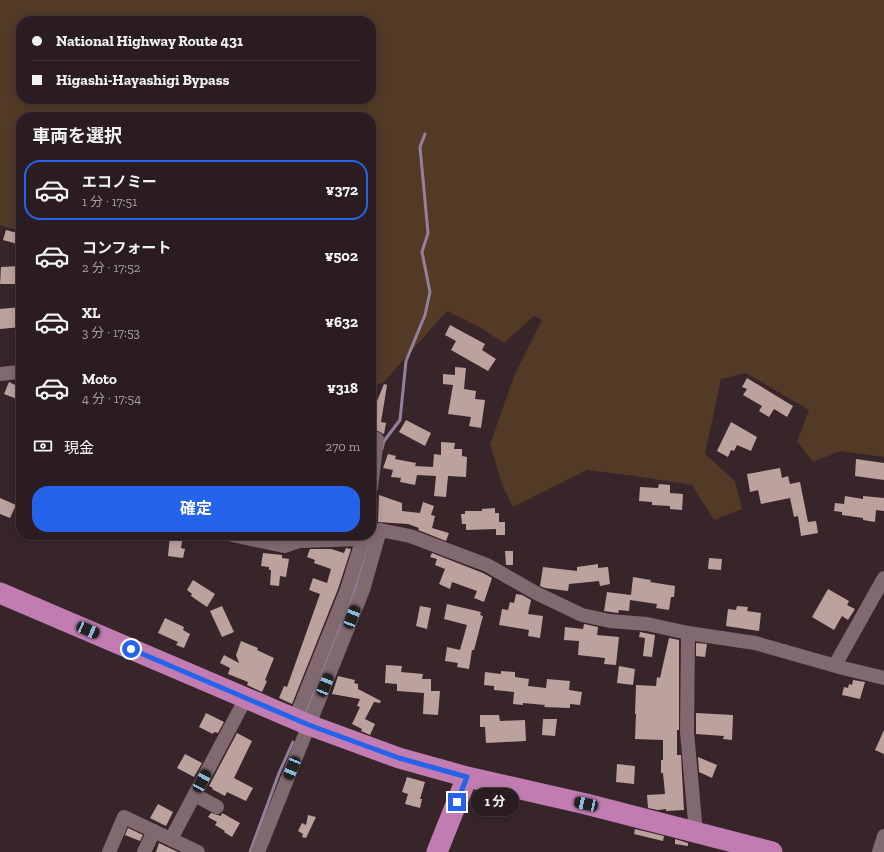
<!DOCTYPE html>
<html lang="ja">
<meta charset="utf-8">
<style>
body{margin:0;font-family:"Zilla Slab","Noto Sans JP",serif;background:#322529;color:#f1f3f6;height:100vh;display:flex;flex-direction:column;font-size:15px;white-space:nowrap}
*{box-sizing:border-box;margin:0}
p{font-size:13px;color:#a5a1a5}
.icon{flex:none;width:22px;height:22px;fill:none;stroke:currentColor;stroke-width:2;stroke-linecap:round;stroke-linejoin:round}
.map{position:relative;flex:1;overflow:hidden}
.sheet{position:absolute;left:16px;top:112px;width:360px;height:428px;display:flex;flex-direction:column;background:#2a1c20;border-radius:16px;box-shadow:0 2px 10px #0003,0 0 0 1px #463a3e}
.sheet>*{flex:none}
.top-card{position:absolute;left:16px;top:16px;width:360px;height:88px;border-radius:16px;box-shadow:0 2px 10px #0003,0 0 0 1px #463a3e;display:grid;align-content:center;height:88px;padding:0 16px;background:#2a1c20}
.end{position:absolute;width:18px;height:18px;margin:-9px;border:5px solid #2563eb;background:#fff;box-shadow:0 0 0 2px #fff}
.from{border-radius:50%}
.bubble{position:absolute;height:28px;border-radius:14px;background:#2a1c20;box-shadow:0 2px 10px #0003,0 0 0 1px #463a3e;font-size:13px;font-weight:700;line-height:28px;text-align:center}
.car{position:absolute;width:12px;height:24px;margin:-12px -6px;border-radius:5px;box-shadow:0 0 3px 1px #0007;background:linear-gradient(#222 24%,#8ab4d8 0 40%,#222 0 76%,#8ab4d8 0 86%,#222 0)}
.top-card b{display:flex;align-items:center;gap:14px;height:38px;font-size:15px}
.top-card b+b{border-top:1px solid #463a3e}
.top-card i{width:10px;height:10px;background:#f1f3f6}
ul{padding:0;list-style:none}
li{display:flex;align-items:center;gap:12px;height:60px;margin:0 8px 6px;padding:0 8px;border:2px solid transparent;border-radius:16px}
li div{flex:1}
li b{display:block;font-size:15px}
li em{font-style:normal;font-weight:700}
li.active{border-color:#2563eb}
li>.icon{width:36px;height:36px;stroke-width:1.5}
h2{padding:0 16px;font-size:18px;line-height:48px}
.pay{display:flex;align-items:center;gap:10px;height:44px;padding:0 16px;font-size:15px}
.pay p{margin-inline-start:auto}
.action{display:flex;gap:8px;margin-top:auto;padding:8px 16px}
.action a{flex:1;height:46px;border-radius:16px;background:#2563eb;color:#fff;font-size:16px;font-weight:700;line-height:46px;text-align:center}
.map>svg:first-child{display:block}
</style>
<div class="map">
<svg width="884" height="852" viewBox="0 0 884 852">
<rect width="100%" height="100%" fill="#38252a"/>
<!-- green -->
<path fill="#523a27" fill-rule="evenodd" d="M0 0H884V457L840 451 813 462 797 441 809 410 746 373 721 379 705 454 735 481 742 509 714 520 692 485 635 476 587 470 513 507 502 484 490 444 515 374 542 320 534 316 504 343 479 327 447 311 383 383 371 386V117H21V231L0 225ZM21 21H371V99H21Z"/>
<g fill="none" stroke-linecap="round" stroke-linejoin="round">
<!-- stream -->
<g stroke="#93809f" stroke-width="3">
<path d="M382 449 384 441 400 420 406 361 425 315 430 292 422 252 428 233 420 147 425 134"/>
<path d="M371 516 374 492"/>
<path d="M306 711 355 589 368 543"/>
<path d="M250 852 279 773 293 742"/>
</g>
</g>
<!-- building -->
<g fill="#bba29d">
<path d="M6 230 21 234V245L3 240Z"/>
<path d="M21 266V284H0L1 267Z"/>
<path d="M21 307V327L0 329V309Z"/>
<path d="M450 325 485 344 482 350 496 359 488 371 451 350 456 341 445 335Z"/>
<path d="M455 367 466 368 464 389 476 391 475 399 485 400 481 428 469 426 471 417 448 414 453 385 443 384V374L455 375Z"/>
<path d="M747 378 793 406 787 417 774 409 769 417 759 411 762 406 743 395 747 389 742 387Z"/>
<path d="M9 382 21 388 17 399 4 394Z"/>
<path d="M384 384 387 385 381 422 386 423 384 434 378 431H374L375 422H371V406H375Z"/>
<path d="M406 420 431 433 425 446 399 432Z"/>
<path d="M731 422 757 437 751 451 737 445 734 451 731 450 728 457 717 451Z"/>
<path d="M441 442 455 443 454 449H462V456L467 457 466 477 448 476 446 497 434 496 436 476 417 475 415 485 400 482 401 478 391 477 393 470 383 468 388 454 396 456 395 459 416 463 415 466 433 467 434 454 441 455Z"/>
<path d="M856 459 884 463V480L855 476Z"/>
<path d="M780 468 782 478 788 476 790 484 800 482 808 522 816 521 818 533 801 536 798 516 794 517 790 498 761 504 758 490 750 492 747 474Z"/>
<path d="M659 484 670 485V493L683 494 682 510 670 509V506L652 505V502L639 501 640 487 658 488Z"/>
<path d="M379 495 402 503V511L420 513 423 502 434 506 431 515 435 516 432 528 449 533 446 541 418 530 419 528 408 524 378 522Z"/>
<path d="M845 496 863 499V496L884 498V511L876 510 875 522 863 520V518L842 515V512L834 511 835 503 844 504Z"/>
<path d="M0 498 16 505 10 518 0 514Z"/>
<path d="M495 508V513H499V522H505V535H496V529L466 530V524H462L461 514H465V511H482V509Z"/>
<path d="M170 535H183L181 548 185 549 183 558 168 556Z"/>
<path d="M346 548 351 549 338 589 292 704 279 698 284 686 287 687 320 594 309 590 313 578 327 583 331 569 314 563 315 560 307 557 310 549H331L344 553Z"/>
<path d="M505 551H513V565H506Z"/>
<path d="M263 553 282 555V558L289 559 286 577 280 576 279 586 270 585 271 570H269V567L261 566Z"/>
<path d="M432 553 483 573 492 578 484 602 474 598 477 591 452 582 450 589 439 584 445 569 435 565 437 559 430 557Z"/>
<path d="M709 558 722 559 721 570 708 569Z"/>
<path d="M598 564V568L608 567 610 584 600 586 599 581 569 584 568 591 545 588 540 586 543 567 577 571V567Z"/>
<path d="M633 577 651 580 650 582 675 586 674 597H671L669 610 656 608 657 604 630 600 629 611 619 610 618 613 604 611 607 592 631 595Z"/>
<path d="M193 580 215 594 207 607 191 596 192 594 187 590Z"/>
<path d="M828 589 849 601 847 605 855 609 848 620 842 616 834 630 812 617Z"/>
<path d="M516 594 522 595 531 600 528 614 543 616 540 638 528 636 529 630 499 625 502 609 508 610 510 602 514 603Z"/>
<path d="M447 604 481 612 480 615 483 616 474 650H472L469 669 457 667 458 663 445 661 447 647 460 650 467 625 444 619Z"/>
<path d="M222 606 234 632 222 637 210 611Z"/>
<path d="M420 606 431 608 427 629 416 626Z"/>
<path d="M737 606 748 607 747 611 761 613 759 631 726 626 728 609 736 610Z"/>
<path d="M165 618 184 627 183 630 190 634 184 648 176 645 178 642 158 633Z"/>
<path d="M584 624 598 627 597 635 619 637 616 665 604 664 605 658 578 655 579 641 564 640 565 627 583 629Z"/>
<path d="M640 632 655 635 652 657 643 656 645 638 639 637Z"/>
<path d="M669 638 679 640V730H677V755H681L684 810 666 811V809L658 810 648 808 647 795 665 794 663 773H661V760H663V740L635 739 636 714H635L636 685 656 686 657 677 660 678Z"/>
<path d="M241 641 258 648 257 650 274 658 265 680 267 681 262 692 247 685 248 682 228 674 230 668 220 663 224 655 239 663 236 655Z"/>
<path d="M696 643 707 644 705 657 696 656Z"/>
<path d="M386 665 402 666 401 672 423 674 422 679H431V691H440L438 715 423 714 424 693 397 691V684L385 683Z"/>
<path d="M619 666 635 669 633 685 617 683Z"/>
<path d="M501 671 515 672V677L529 679 528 686 546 688 547 679 570 681 569 690 582 692 580 705 570 704V708L544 707 545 705 523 703V705L513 704 514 692 494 690V686L484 685 485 672 501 674Z"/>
<path d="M338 676 355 680 354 683 358 684V689L381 701 380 703 374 702 365 719 375 724 370 735 361 731 362 729 352 724 360 707 357 706 360 699 332 694Z"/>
<path d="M853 680 865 682 860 699 842 695 844 687 848 688 849 684 852 685Z"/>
<path d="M206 713 224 722 218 733 214 732 213 734 199 727Z"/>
<path d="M696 713 733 715 732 740 723 739 724 736 696 734Z"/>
<path d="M480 715H499L500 721 525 720 526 741 486 743 485 727H480Z"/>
<path d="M543 719H557L555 736 542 735Z"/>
<path d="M884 730V754L875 750Z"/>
<path d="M237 733 252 741 234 778 253 788 246 801 227 792 225 796 212 789 213 788 209 786Z"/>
<path d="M185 754 202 763 194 777 177 768Z"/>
<path d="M698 757 717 765 712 778 699 772Z"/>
<path d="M617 764 635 766 634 784 616 782Z"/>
<path d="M407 777 425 782 420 799H422L420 808 405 804 408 794 402 792Z"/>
<path d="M158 804 173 812 166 826 150 818Z"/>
<path d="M211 813 221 816 222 813 240 823 232 837 224 832 225 831 215 825 217 822 208 817Z"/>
<path d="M308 815 316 817 306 838 302 837 303 834 298 831 302 823 306 825Z"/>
<path d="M128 828 143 835 140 841 125 835Z"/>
<path d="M635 829 664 836 663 841 634 834Z"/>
<path d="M675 839 688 843V846L675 844Z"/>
<path d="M159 843 178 852H156Z"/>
</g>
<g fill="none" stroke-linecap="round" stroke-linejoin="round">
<!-- minor -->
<g stroke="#816a6f" stroke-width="14">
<path d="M0 374 18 372 21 374"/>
<path d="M371 488 377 439"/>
<path d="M232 535 284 546 299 541 363 539 371 535"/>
<path d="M371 535 380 530 410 536 487 565 536 593 582 615 610 621 647 624 688 633 755 643 843 668 884 678"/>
<path d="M688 633 687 732 695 822 693 831"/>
<path d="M835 665 884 578"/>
<path d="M295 719 346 592 364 535"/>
<path d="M195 795 217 807"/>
<path d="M171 839 246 698"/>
<path d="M109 852 124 817 198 852"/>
<path d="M144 852 154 831"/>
<path d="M258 852 363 590 380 530"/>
<path d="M879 852 884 836"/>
</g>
<!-- highway -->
<g stroke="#c17db2" stroke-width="21">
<path d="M0 593 309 725 399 758 467 777 586 804 772 852"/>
<path d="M437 852 467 777"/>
</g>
</g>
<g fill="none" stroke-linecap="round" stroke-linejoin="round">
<!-- route -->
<path stroke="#2563eb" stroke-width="5" d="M131 649 309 725 399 758 467 777 457 802"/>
</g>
</svg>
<i class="end from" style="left:131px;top:649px"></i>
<i class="end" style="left:457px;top:802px"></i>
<div class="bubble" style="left:471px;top:788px;width:48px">1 分</div>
<i class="car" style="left:352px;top:617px;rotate:21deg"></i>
<i class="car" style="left:88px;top:630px;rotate:113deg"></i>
<i class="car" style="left:325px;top:685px;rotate:22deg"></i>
<i class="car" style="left:292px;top:768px;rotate:202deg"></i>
<i class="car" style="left:202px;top:781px;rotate:28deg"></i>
<i class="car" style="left:586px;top:804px;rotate:282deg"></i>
<div class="top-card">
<b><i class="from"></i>National Highway Route 431</b>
<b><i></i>Higashi-Hayashigi Bypass</b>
</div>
<section class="sheet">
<h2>車両を選択</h2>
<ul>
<li class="active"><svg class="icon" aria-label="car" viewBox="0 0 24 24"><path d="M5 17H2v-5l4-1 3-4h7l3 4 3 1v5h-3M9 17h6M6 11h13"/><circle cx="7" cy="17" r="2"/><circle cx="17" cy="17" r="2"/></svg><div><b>エコノミー</b><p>1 分 · 17:51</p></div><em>¥372</em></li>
<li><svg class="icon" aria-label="car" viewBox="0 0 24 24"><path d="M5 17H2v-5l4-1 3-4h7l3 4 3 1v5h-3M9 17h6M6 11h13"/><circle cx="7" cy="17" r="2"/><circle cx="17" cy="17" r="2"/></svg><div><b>コンフォート</b><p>2 分 · 17:52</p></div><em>¥502</em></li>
<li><svg class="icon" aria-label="car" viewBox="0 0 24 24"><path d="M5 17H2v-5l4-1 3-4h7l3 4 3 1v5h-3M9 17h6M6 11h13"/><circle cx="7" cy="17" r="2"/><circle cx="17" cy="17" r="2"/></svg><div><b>XL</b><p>3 分 · 17:53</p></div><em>¥632</em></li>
<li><svg class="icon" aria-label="car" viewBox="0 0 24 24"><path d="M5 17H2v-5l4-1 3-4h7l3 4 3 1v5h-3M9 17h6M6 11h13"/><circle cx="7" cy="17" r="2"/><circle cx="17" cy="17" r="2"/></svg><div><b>Moto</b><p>4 分 · 17:54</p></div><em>¥318</em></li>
</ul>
<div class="pay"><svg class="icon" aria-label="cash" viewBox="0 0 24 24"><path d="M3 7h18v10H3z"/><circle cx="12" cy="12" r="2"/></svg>現金<p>270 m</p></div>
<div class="action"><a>確定</a></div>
</section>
</div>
